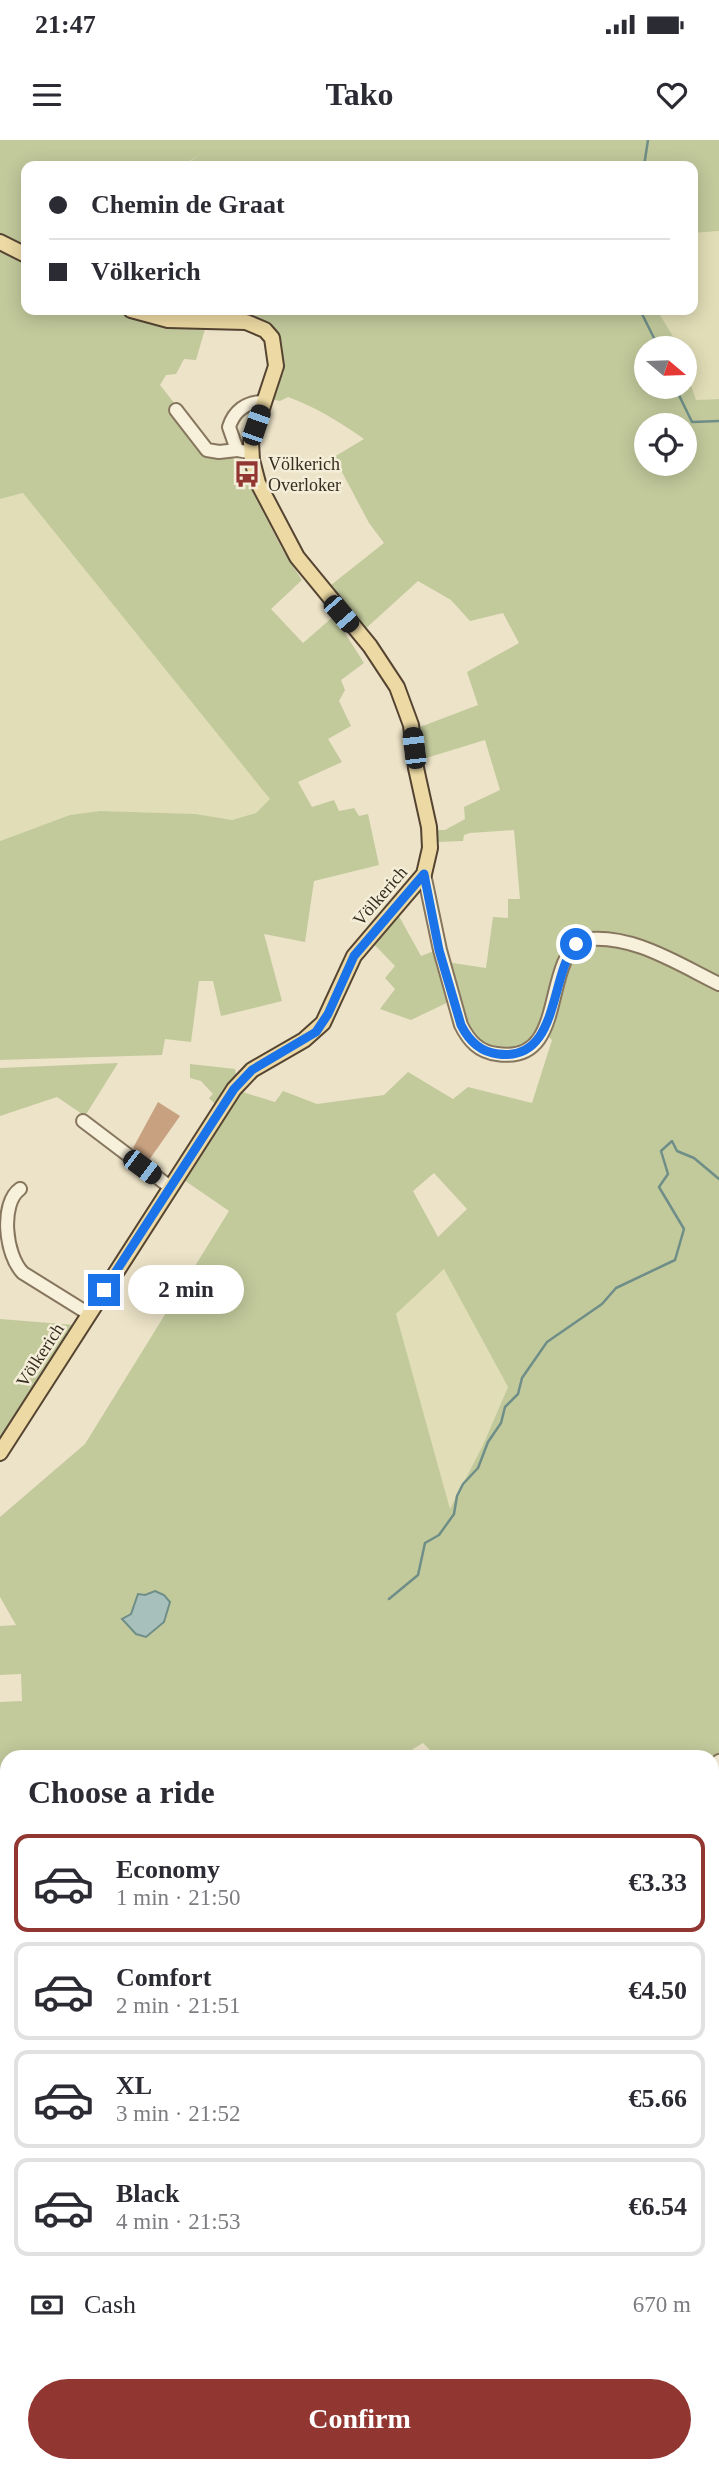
<!DOCTYPE html>
<meta charset="utf-8">
<style>
body{margin:0;font-family:"Times New Roman",serif;background:#f2f2f3;color:#2b2b33;height:100vh;display:flex;flex-direction:column;font-size:26px;white-space:nowrap}
*{box-sizing:border-box;margin:0}
p{font-size:23px;color:#7c7c81}
.icon{flex:none;width:38px;height:38px;fill:none;stroke:currentColor;stroke-width:2;stroke-linecap:round;stroke-linejoin:round}
.map{position:relative;flex:1;overflow:hidden}
.drawer{position:absolute;left:0px;top:1610px;width:719px;height:723px;display:flex;flex-direction:column;background:#fff;border-radius:21px 21px 0 0;box-shadow:0 4px 18px #0003}
.drawer>*{flex:none}
.top-card{position:absolute;left:21px;top:21px;width:677px;height:154px;border-radius:14px;box-shadow:0 4px 18px #0003;display:grid;align-content:center;height:154px;padding:0 28px;background:#fff}
.needle{width:46px;rotate:109deg}
.fabs{position:absolute;left:634px;top:196px;display:grid;gap:14px}
.fabs a{display:grid;place-items:center;width:63px;height:63px;border-radius:50%;background:#fff;box-shadow:0 4px 18px #0003;font-size:35px}
.end{position:absolute;width:32px;height:32px;margin:-16px;border:9px solid #1a73e8;background:#fff;box-shadow:0 0 0 4px #fff}
.from{border-radius:50%}
.bubble{position:absolute;height:49px;border-radius:24px;background:#fff;box-shadow:0 4px 18px #0003;font-size:23px;font-weight:700;line-height:49px;text-align:center}
.car{position:absolute;width:21px;height:42px;margin:-21px -10px;border-radius:9px;box-shadow:0 0 5px 2px #0007;background:linear-gradient(#222 24%,#8ab4d8 0 40%,#222 0 76%,#8ab4d8 0 86%,#222 0)}
.top-card b{display:flex;align-items:center;gap:24px;height:66px;font-size:26px}
.top-card b+b{border-top:2px solid #e1e1e2}
.top-card i{width:18px;height:18px;background:#2b2b33}
ul{padding:0;list-style:none}
li{display:flex;align-items:center;gap:21px;height:98px;margin:0 14px 10px;padding:0 14px;border:4px solid #e1e1e2;border-radius:14px}
li div{flex:1}
li b{display:block;font-size:26px}
li em{font-style:normal;font-weight:700}
li.current{border-color:#923631}
li>.icon{width:63px;height:63px;stroke-width:1.5}
h2{padding:0 28px;font-size:32px;line-height:84px}
.pay{display:flex;align-items:center;gap:18px;height:77px;padding:0 28px;font-size:26px}
.pay p{margin-inline-start:auto}
.button{display:flex;gap:14px;margin-top:auto;padding:14px 28px}
.button a{flex:1;height:80px;border-radius:42px;background:#923631;color:#fff;font-size:28px;font-weight:700;line-height:80px;text-align:center}
.status{display:flex;justify-content:space-between;align-items:center;height:49px;padding:0 35px;background:#fff;direction:ltr}
.status svg{height:19px;fill:currentColor}
header{display:flex;justify-content:space-between;align-items:center;height:91px;padding:0 28px;background:#fff;font-size:32px;font-weight:700}
.map>svg:first-child{display:block}
</style>
<div class="status"><b>21:47</b><svg viewBox="0 0 49 12"><path d="M0 12V9h3v3zM5 12V6h3v6zM10 12V3h3v9zM15 12V0h3v12zM26 1h20v11H26zM47 4h2v5h-2z"/></svg></div>
<header><svg class="icon" aria-label="menu" viewBox="0 0 24 24"><path d="M4 6h16M4 12h16M4 18h16"/></svg>Tako<svg class="icon" aria-label="heart" viewBox="0 0 24 24"><path d="M12 20l-8-8c-3-5 5-10 8-4 3-6 11-1 8 4z"/></svg></header>
<div class="map">
<svg width="719" height="2332" viewBox="0 0 719 2332">
<rect width="100%" height="100%" fill="#ece3c8"/>
<!-- farmland -->
<g fill="#e1ddb6">
<path d="M719 91V259L696 260 684 224V208H680L657 170H693V93Z"/>
<path d="M23 353 271 659 256 673 232 680 196 674 100 671 70 675 0 701V359Z"/>
<path d="M445 1128 508 1247 483 1305 450 1370 396 1174Z"/>
</g>
<!-- green -->
<g fill="#c2ca9c" fill-rule="evenodd">
<path d="M0 0H719V91L693 93V26H184L199 15 182 26H26V170H657L680 208H646V247H684V224L696 260 719 259V840L633 808 719 847V1845L712 1837V1617H437L423 1603 400 1617H7V1645L0 1646V1562L22 1561 21 1534 0 1535V1486L16 1485 0 1457V1377L85 1304 229 1071 181 1038 239 951 275 962 283 951 317 964 384 955 408 932 453 959 468 947 532 963 552 900 540 888C503 936 471 901 457 858L411 880 380 869 395 849 385 838 395 826 368 798 395 769 421 816 442 808 446 822 486 828 493 777 508 778V759H520L514 690 470 693 464 695 463 701 437 702V690H445L465 679 464 667 500 650 485 600 426 618 420 587 478 565 467 532 519 503 503 473 470 481 451 460 418 441 363 491 326 449 384 403 369 383 334 317 364 299C340 282 316 267 288 257L280 261 269 259 284 232 275 194 231 185V189H205L196 220 184 219 176 234 166 235 160 245 179 269 205 314 211 317 231 316 238 323 282 409 302 440 271 469 303 503 334 476 364 523 341 540 345 550 339 561 351 586 328 599 342 622 298 642 312 667 334 660 339 671 354 668 359 676 368 674 379 725 314 741 305 802 264 794 282 861 221 876 213 841H199L191 902 165 899 162 915 0 920V701L70 675 100 671 196 674 232 680 256 673 270 659 23 353 0 359ZM646 285H684V324H646ZM434 1033 467 1069 438 1097 413 1051ZM444 1129 508 1247 483 1305 450 1369 396 1174Z"/>
<path d="M118 923 85 976 57 957 0 976V928Z"/>
<path d="M190 924 235 929 236 935 215 964 209 958 213 954 201 941 190 938Z"/>
<path d="M0 1179 75 1185 0 1303Z"/>
<path d="M719 1860V2332H372L385 2326H712V1870Z"/>
<path d="M0 2145 7 2153V2272L0 2273Z"/>
<path d="M29 2326H131L136 2332H33Z"/>
</g>
<!-- water -->
<path fill="#a8c0bb" stroke="#6f8e88" stroke-width="2" d="M155 1451 164 1455 170 1462 164 1482 146 1497 136 1494 122 1479 131 1474 138 1454 145 1455Z"/>
<g fill="none" stroke-linecap="round" stroke-linejoin="round">
<!-- stream -->
<g stroke="#6f8e88" stroke-width="2.5">
<path d="M644 26 648 0"/>
<path d="M640 170 659 208"/>
<path d="M675 247 692 282 719 281"/>
<path d="M389 1459 418 1435 425 1403 439 1395 454 1374 457 1356 463 1344 478 1328 488 1302 501 1283 505 1267 518 1254 522 1238 547 1202 602 1164 616 1148 675 1120 684 1089 659 1047 668 1034 661 1011 672 1001 677 1011 694 1018 719 1039"/>
</g>
</g>
<!-- building -->
<path fill="#c8a280" d="M158 962 180 976 149 1020 133 1008Z"/>
<g fill="none" stroke-linecap="round" stroke-linejoin="round">
<defs>
<g id="minor">
<path d="M176 270 207 310 219 312 237 310"/>
<path d="M251 313 237 310 229 287C234 271 246 262 263 262"/>
<path d="M424 734 440 810 461 885C469 901 479 912 497 914 568 925 541 824 582 800 630 792 678 824 719 844"/>
<path d="M83 981 170 1047"/>
<path d="M20 1049C0 1063 5 1115 23 1133L89 1174"/>
<path d="M712 1630 719 1621"/>
<path d="M0 1871 7 1887"/>
<path d="M0 2009 7 2010"/>
<path d="M0 2076 7 2096"/>
<path d="M151 2326 155 2332"/>
<path d="M300 2326 303 2332"/>
<path d="M204 2332 211 2326"/>
</g>
<g id="major">
<path d="M0 102 26 115"/>
<path d="M0 1313 234 949 252 930 304 900 323 883 354 816 424 734 430 708 429 687 416 628 411 585 397 547 370 506 297 417 258 343 252 320 251 302 276 226 272 198 265 190 246 182 168 180 131 170"/>
</g>
</defs>
<!-- minor casing -->
<use href="#minor" stroke="#87765e" stroke-width="16"/>
<!-- major casing -->
<use href="#major" stroke="#554432" stroke-width="18"/>
<!-- minor -->
<use href="#minor" stroke="#f7f0db" stroke-width="12"/>
<!-- major -->
<use href="#major" stroke="#ecd9a3" stroke-width="14"/>
</g>
<g fill="none" stroke-linecap="round" stroke-linejoin="round">
<!-- route -->
<path stroke="#1a73e8" stroke-width="9" d="M104 1150 234 949 252 930 316 892 328 874 354 816 424 734 439 810 461 885C469 901 480 912 498 914 560 922 549 836 576 804"/>
</g>
<!-- icons -->
<defs>
<symbol id="bus-bare" viewBox="-9 -9 18 18"><path d="M-5-6H5V4H4V6H2V4H-2V6H-4V4H-5ZM-3.5-4V0h7V-4ZM-3.5 1.2v1.5H-2V1.2ZM2 1.2v1.5H3.5V1.2Z" fill="#923631" stroke="#f4edd7" stroke-width="2.5" paint-order="stroke"/></symbol>
</defs>
<g fill-rule="evenodd">
<use href="#bus-bare" x="228" y="315" width="38" height="38"/>
</g>
<g text-anchor="middle" stroke-width="5" stroke-linejoin="round" paint-order="stroke">
<!-- poi labels -->
<g font-size="18" fill="#382d21" stroke="#f4edd7" text-anchor="start">
<text x="268" y="330">Völkerich<tspan x="268" dy="21">Overloker</tspan></text>
</g>
<!-- street labels -->
<g font-size="18" fill="#382d21" stroke="#f4edd7">
<text transform="translate(380 756) rotate(-49)" y="6">Völkerich</text>
<text transform="translate(40 1215) rotate(-57)" y="6">Völkerich</text>
</g>
</g>
</svg>
<div class="fabs">
<a><svg class="needle" viewBox="-14 -14 28 28"><path d="M0-13l5 13h-10z" fill="#e53935"/><path d="M0 13l5-13h-10z" fill="#7c7c81"/></svg></a>
<a><svg class="icon" aria-label="locate" viewBox="0 0 24 24"><circle cx="12" cy="12" r="6"/><path d="M12 2v4M12 18v4M2 12h4M18 12h4"/></svg></a>
</div>
<i class="end from" style="left:576px;top:804px"></i>
<i class="end" style="left:104px;top:1150px"></i>
<div class="bubble" style="left:128px;top:1125px;width:116px">2 min</div>
<i class="car" style="left:256px;top:285px;rotate:19deg"></i>
<i class="car" style="left:341px;top:474px;rotate:139deg"></i>
<i class="car" style="left:414px;top:608px;rotate:353deg"></i>
<i class="car" style="left:142px;top:1027px;rotate:127deg"></i>
<div class="top-card">
<b><i class="from"></i>Chemin de Graat</b>
<b><i></i>Völkerich</b>
</div>
<section class="drawer">
<h2>Choose a ride</h2>
<ul>
<li class="current"><svg class="icon" aria-label="car" viewBox="0 0 24 24"><path d="M5 17H2v-5l4-1 3-4h7l3 4 3 1v5h-3M9 17h6M6 11h13"/><circle cx="7" cy="17" r="2"/><circle cx="17" cy="17" r="2"/></svg><div><b>Economy</b><p>1 min · 21:50</p></div><em>€3.33</em></li>
<li><svg class="icon" aria-label="car" viewBox="0 0 24 24"><path d="M5 17H2v-5l4-1 3-4h7l3 4 3 1v5h-3M9 17h6M6 11h13"/><circle cx="7" cy="17" r="2"/><circle cx="17" cy="17" r="2"/></svg><div><b>Comfort</b><p>2 min · 21:51</p></div><em>€4.50</em></li>
<li><svg class="icon" aria-label="car" viewBox="0 0 24 24"><path d="M5 17H2v-5l4-1 3-4h7l3 4 3 1v5h-3M9 17h6M6 11h13"/><circle cx="7" cy="17" r="2"/><circle cx="17" cy="17" r="2"/></svg><div><b>XL</b><p>3 min · 21:52</p></div><em>€5.66</em></li>
<li><svg class="icon" aria-label="car" viewBox="0 0 24 24"><path d="M5 17H2v-5l4-1 3-4h7l3 4 3 1v5h-3M9 17h6M6 11h13"/><circle cx="7" cy="17" r="2"/><circle cx="17" cy="17" r="2"/></svg><div><b>Black</b><p>4 min · 21:53</p></div><em>€6.54</em></li>
</ul>
<div class="pay"><svg class="icon" aria-label="cash" viewBox="0 0 24 24"><path d="M3 7h18v10H3z"/><circle cx="12" cy="12" r="2"/></svg>Cash<p>670 m</p></div>
<div class="button"><a>Confirm</a></div>
</section>
</div>
